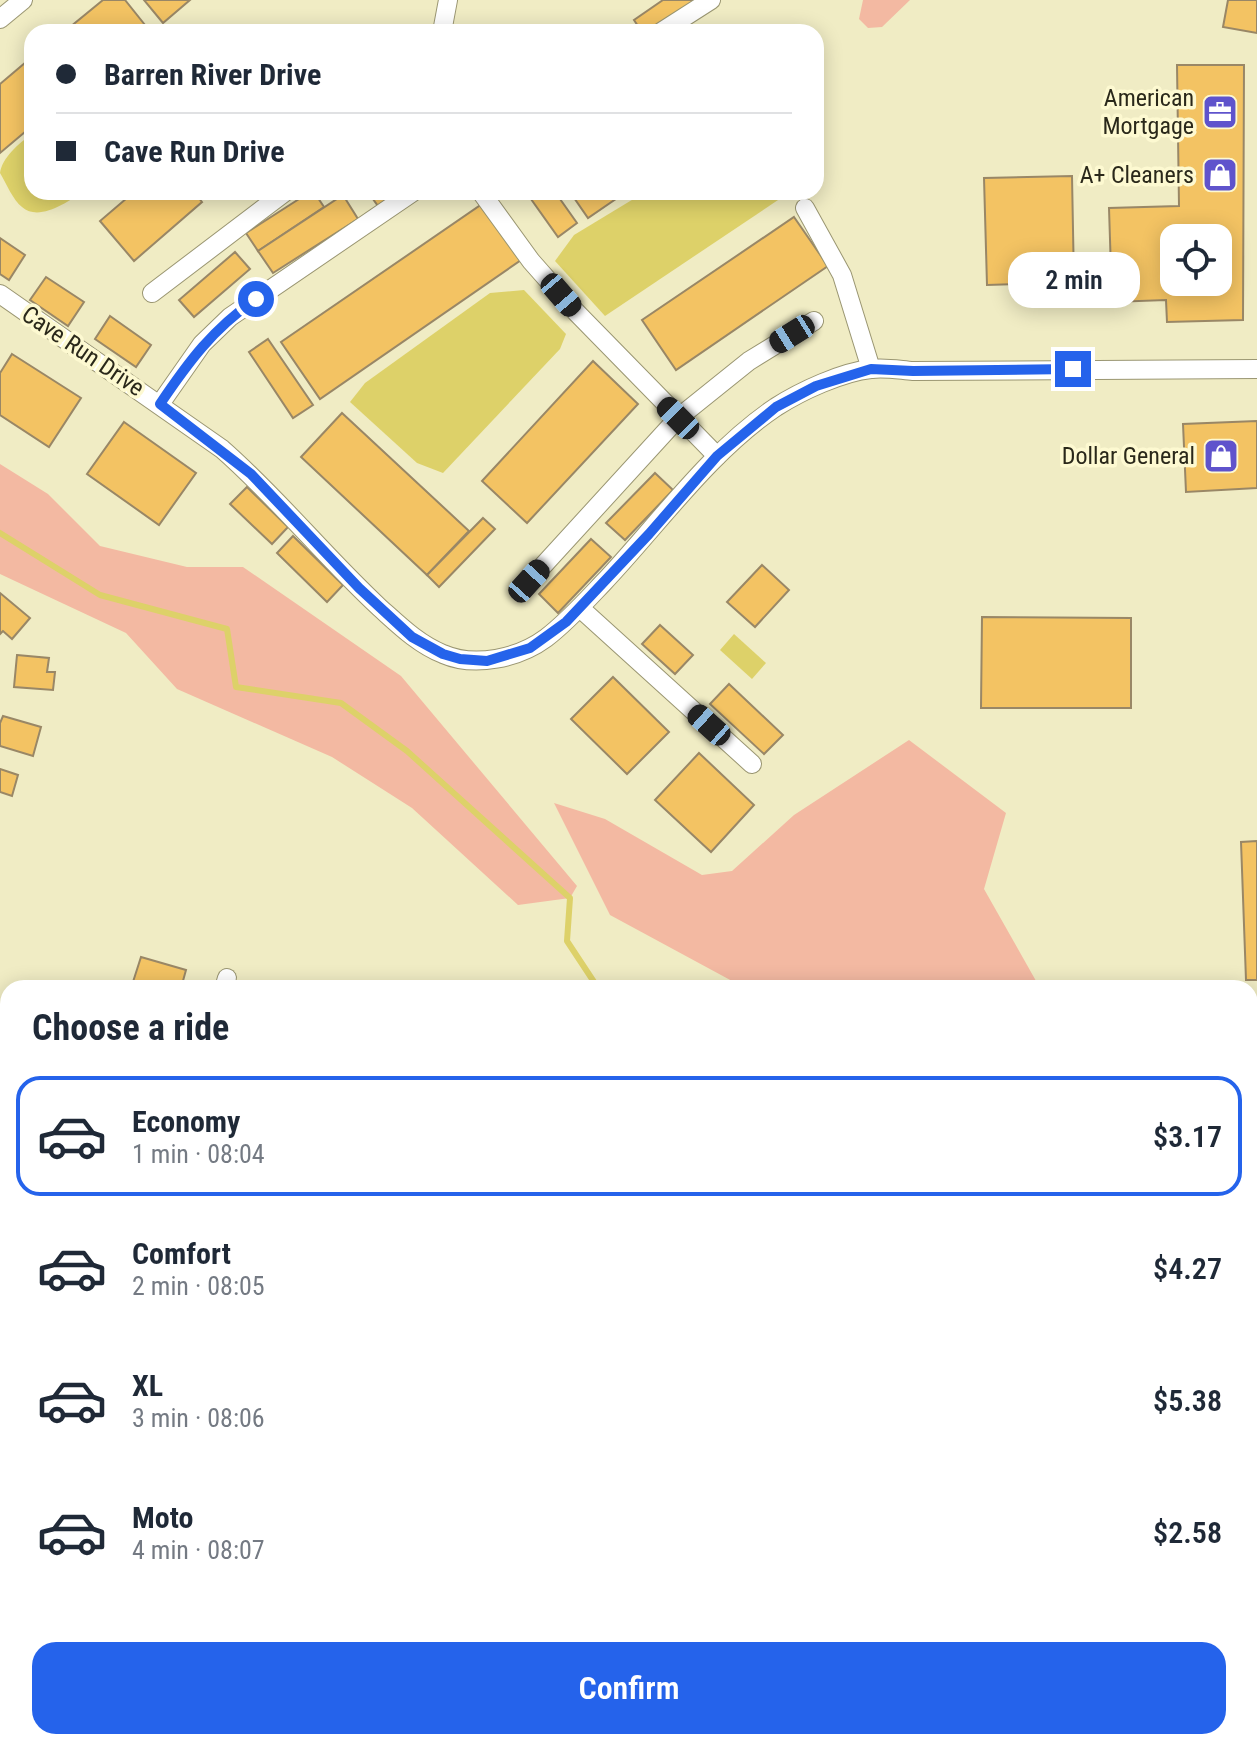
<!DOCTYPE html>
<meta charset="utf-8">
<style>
body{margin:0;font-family:"Roboto Condensed",sans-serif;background:#f6f6f7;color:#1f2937;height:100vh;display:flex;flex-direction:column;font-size:30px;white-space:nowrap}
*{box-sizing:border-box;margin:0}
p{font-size:26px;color:#747a83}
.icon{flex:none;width:44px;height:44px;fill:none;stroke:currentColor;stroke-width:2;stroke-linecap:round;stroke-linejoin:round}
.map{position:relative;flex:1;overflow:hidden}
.panel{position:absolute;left:0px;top:980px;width:1258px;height:770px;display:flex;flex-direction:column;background:#fff;border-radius:24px 24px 0 0;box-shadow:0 4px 20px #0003}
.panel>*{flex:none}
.hud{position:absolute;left:24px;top:24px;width:800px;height:176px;border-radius:24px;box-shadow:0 4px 20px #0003;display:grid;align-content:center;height:176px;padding:0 32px;background:#fff}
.tools{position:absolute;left:1160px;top:224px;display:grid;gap:16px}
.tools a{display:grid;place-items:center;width:72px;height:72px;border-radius:16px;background:#fff;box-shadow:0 4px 20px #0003;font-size:40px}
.end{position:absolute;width:36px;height:36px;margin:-18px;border:10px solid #2563eb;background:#fff;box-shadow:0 0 0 4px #fff}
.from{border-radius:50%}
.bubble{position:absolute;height:56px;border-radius:24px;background:#fff;box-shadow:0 4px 20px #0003;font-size:26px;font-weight:600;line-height:56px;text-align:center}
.car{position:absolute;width:24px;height:48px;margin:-24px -12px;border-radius:10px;box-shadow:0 0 6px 2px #0007;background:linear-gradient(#222 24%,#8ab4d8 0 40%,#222 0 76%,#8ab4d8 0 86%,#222 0)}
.hud b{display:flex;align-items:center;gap:28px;height:76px;font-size:30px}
.hud b+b{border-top:2px solid #e0e1e3}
.hud i{width:20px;height:20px;background:#1f2937}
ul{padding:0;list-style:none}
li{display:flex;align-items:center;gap:24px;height:120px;margin:0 16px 12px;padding:0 16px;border:4px solid transparent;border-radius:24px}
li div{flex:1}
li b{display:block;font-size:30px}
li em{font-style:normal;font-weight:600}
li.on{border-color:#2563eb}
li>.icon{width:72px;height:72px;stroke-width:1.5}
h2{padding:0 32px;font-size:36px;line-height:96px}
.action{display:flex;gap:16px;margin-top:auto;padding:16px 32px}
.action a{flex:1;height:92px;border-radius:24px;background:#2563eb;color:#fff;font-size:32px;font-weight:600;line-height:92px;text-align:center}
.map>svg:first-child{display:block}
</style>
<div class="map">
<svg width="1257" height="1749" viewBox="0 0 1257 1749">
<rect width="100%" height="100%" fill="#f0ecc4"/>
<!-- green -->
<g fill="#f3b9a2">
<path d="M863 0H910L882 27 868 28 859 19Z"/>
<path d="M0 464 48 494 100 546 187 567H243L401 676 577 886 570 898 518 905 412 808 332 757 177 689 126 633 0 574Z"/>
<path d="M909 740 1006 813 984 889 1040 988H745L610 915 554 803 605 819 702 875 732 871 794 815Z"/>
</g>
<!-- water -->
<g fill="#ddd169">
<path d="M32 134V192H83C67 202 39 222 22 207 13 200 6 183 0 173 2 158 19 143 32 134Z"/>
<path d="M645 192H790L605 316 555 261 574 235Z"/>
<path d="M524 290 566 334 560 349 443 473 417 463 350 402 365 383 490 293Z"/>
<path d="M734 634 766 663 752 679 720 650Z"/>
</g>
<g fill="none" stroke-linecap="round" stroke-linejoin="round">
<!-- stream -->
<g stroke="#ddd169" stroke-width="6">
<path d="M0 533 100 595 227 629 236 687 341 703 407 751 570 898 567 941 598 988"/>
<path d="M492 1749V1742"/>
</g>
</g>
<!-- building -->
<g fill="#f3c363" stroke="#998766" stroke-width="2" fill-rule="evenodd">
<path d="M103 0H125L149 30 64 32Z"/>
<path d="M144 0H190L163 23Z"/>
<path d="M663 0H703L655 32H642L634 20Z"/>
<path d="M1228 0H1257V33L1223 27Z"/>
<path d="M32 57V126L0 153V84Z"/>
<path d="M1177 65H1244L1243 320 1167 322 1166 300 1112 302 1109 208 1179 206ZM1174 238H1218V282H1174Z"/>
<path d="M1072 176 1074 282 987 285 984 178Z"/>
<path d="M134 192H194L202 202 134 261 100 221Z"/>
<path d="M310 192H314L324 207 258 251 246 233Z"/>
<path d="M368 192H397L378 206Z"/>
<path d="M526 192H555L577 223 558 237Z"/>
<path d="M570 192H626L588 218Z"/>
<path d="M343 195 358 219 273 273 258 251Z"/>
<path d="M485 202 524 258 320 399 281 342Z"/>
<path d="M794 217 828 266 676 370 642 320Z"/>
<path d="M0 238 25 255 9 280 0 274Z"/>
<path d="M235 252 250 269 194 317 179 300Z"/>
<path d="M46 277 84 302 68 326 30 300Z"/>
<path d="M110 316 151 345 136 367 95 339Z"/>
<path d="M268 339 313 405 293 418 249 352Z"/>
<path d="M12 354 81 398 49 447 0 415V373Z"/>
<path d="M593 361 638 404 527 523 482 481Z"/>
<path d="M342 413 469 531 427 575 301 457Z"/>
<path d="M1257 421V488L1186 492 1183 424Z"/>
<path d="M124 422 196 473 159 525 87 474Z"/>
<path d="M655 473 673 490 625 540 606 523Z"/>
<path d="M247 487 288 527 272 544 230 504Z"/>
<path d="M483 518 495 529 439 587 427 575Z"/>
<path d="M293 536 343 585 327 602 277 553Z"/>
<path d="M591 539 611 557 558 613 539 594Z"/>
<path d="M762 565 789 590 755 627 727 602Z"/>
<path d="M0 593 30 618 12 639 3 631 0 634Z"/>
<path d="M982 617 1131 618V708H981Z"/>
<path d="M660 625 693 655 675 674 642 644Z"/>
<path d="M17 655 49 658 47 672H55L53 690 14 687Z"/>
<path d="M613 677 669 732 627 774 571 719Z"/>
<path d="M729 684 783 735 764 754 710 704Z"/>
<path d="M3 716 41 727 33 756 0 746V723Z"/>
<path d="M699 753 754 805 711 852 655 800Z"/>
<path d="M0 769 18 775 12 796 0 792Z"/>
<path d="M1257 841V980H1246L1241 842Z"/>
<path d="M141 957 186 970 181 988H141L132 985Z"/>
<path d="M1250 1119H1257V1239L1250 1238Z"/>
<path d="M1250 1249 1257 1252V1285L1251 1298 1257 1301V1355L1250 1352Z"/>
<path d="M1250 1451 1257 1453V1554L1250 1552Z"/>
<path d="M1250 1571 1257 1574V1621L1250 1637Z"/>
<path d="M0 1671 8 1676V1693L0 1708Z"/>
<path d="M63 1742H89V1749H62Z"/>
<path d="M184 1742H224L223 1749 183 1747Z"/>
<path d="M1184 1742H1237L1234 1749H1201Z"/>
</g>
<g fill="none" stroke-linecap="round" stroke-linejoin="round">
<defs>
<g id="minor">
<path d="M0 19 23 0"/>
<path d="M442 32 448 0"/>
<path d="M661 32 711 0"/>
<path d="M481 192 531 261 576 312 717 456"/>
<path d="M805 208 842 275 871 369"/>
<path d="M152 293 285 192"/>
<path d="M0 294 222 449C278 498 325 557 380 608 399 625 418 644 443 654 475 668 519 658 546 638 567 622 585 602 603 583 658 525 709 452 776 407 801 391 842 372 871 369 884 367 900 370 913 371L1257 369"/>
<path d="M160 404 202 344 230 317 413 192"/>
<path d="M529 581 678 418 749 361 814 321"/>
<path d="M580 608 752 764"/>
<path d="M224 988 227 978"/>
<path d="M1250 1091H1257"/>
<path d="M0 1404 8 1405"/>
<path d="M1250 1428 1257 1431"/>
<path d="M0 1537 8 1521"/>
<path d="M125 1749 126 1742"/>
<path d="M836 1749 839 1742"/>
</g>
</defs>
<!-- minor casing -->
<use href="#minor" stroke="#9a9672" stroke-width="20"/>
<!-- minor -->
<use href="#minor" stroke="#fff" stroke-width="18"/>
</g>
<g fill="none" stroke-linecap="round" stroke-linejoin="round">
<!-- route -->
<path stroke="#2563eb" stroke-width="10" d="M256 299C213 329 189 361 160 404L251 474 359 588 412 637 443 654 460 659 487 661 530 648 566 622 649 534 717 456 776 407 816 386 871 369 913 371 1073 369"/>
</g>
<!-- icons -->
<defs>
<symbol id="office-square" viewBox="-11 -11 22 22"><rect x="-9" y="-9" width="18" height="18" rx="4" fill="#5f53cc" stroke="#fdf9d1"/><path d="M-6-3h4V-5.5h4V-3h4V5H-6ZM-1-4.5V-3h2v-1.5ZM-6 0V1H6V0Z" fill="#fff"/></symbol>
<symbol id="shop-square" viewBox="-11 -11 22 22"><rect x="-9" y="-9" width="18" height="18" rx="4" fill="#5f53cc" stroke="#fdf9d1"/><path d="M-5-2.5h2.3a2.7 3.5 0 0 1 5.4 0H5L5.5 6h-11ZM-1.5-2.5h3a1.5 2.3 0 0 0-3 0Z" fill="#fff"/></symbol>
</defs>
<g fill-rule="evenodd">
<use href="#office-square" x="1200" y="92" width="40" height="40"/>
<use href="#shop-square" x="1200" y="155" width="40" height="40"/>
<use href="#shop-square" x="1201" y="436" width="40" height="40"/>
</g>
<g text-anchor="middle" stroke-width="7" stroke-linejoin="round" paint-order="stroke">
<!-- poi labels -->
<g font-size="24" fill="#2a281a" stroke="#fdf9d1" text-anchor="end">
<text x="1194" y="106">American<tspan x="1194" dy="28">Mortgage</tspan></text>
<text x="1194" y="183">A+ Cleaners</text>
<text x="1195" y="464">Dollar General</text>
</g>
<!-- street labels -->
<g font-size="24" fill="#2a281a" stroke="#fdf9d1">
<text transform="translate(83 351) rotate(34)" y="8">Cave Run Drive</text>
</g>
</g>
</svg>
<div class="tools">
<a><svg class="icon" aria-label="locate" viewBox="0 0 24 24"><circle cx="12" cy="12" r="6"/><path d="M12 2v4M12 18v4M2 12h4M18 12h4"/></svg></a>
</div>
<i class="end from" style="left:256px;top:299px"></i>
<i class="end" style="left:1073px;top:369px"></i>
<div class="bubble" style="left:1008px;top:252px;width:132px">2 min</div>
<i class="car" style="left:561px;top:295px;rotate:139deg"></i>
<i class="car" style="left:792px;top:334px;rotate:238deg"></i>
<i class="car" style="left:678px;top:418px;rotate:315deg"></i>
<i class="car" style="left:529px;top:581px;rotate:42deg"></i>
<i class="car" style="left:709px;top:725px;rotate:312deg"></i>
<div class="hud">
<b><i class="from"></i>Barren River Drive</b>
<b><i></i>Cave Run Drive</b>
</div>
<section class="panel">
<h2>Choose a ride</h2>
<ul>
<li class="on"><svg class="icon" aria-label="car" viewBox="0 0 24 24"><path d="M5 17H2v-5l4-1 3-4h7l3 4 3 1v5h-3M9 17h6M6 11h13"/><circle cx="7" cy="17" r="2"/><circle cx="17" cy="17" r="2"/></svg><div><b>Economy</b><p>1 min · 08:04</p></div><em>$3.17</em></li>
<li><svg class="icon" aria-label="car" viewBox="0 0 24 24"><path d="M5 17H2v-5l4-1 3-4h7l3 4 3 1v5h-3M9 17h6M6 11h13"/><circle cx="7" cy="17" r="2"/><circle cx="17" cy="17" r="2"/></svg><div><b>Comfort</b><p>2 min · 08:05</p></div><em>$4.27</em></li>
<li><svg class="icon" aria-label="car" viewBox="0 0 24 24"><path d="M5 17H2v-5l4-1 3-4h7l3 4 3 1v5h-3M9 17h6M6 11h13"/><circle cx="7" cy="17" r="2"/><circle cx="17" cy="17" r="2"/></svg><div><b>XL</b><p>3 min · 08:06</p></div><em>$5.38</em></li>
<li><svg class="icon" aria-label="car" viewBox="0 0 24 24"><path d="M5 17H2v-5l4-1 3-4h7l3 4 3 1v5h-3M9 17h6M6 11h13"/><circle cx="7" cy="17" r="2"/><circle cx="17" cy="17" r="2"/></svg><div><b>Moto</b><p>4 min · 08:07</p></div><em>$2.58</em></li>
</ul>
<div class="action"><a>Confirm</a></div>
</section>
</div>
